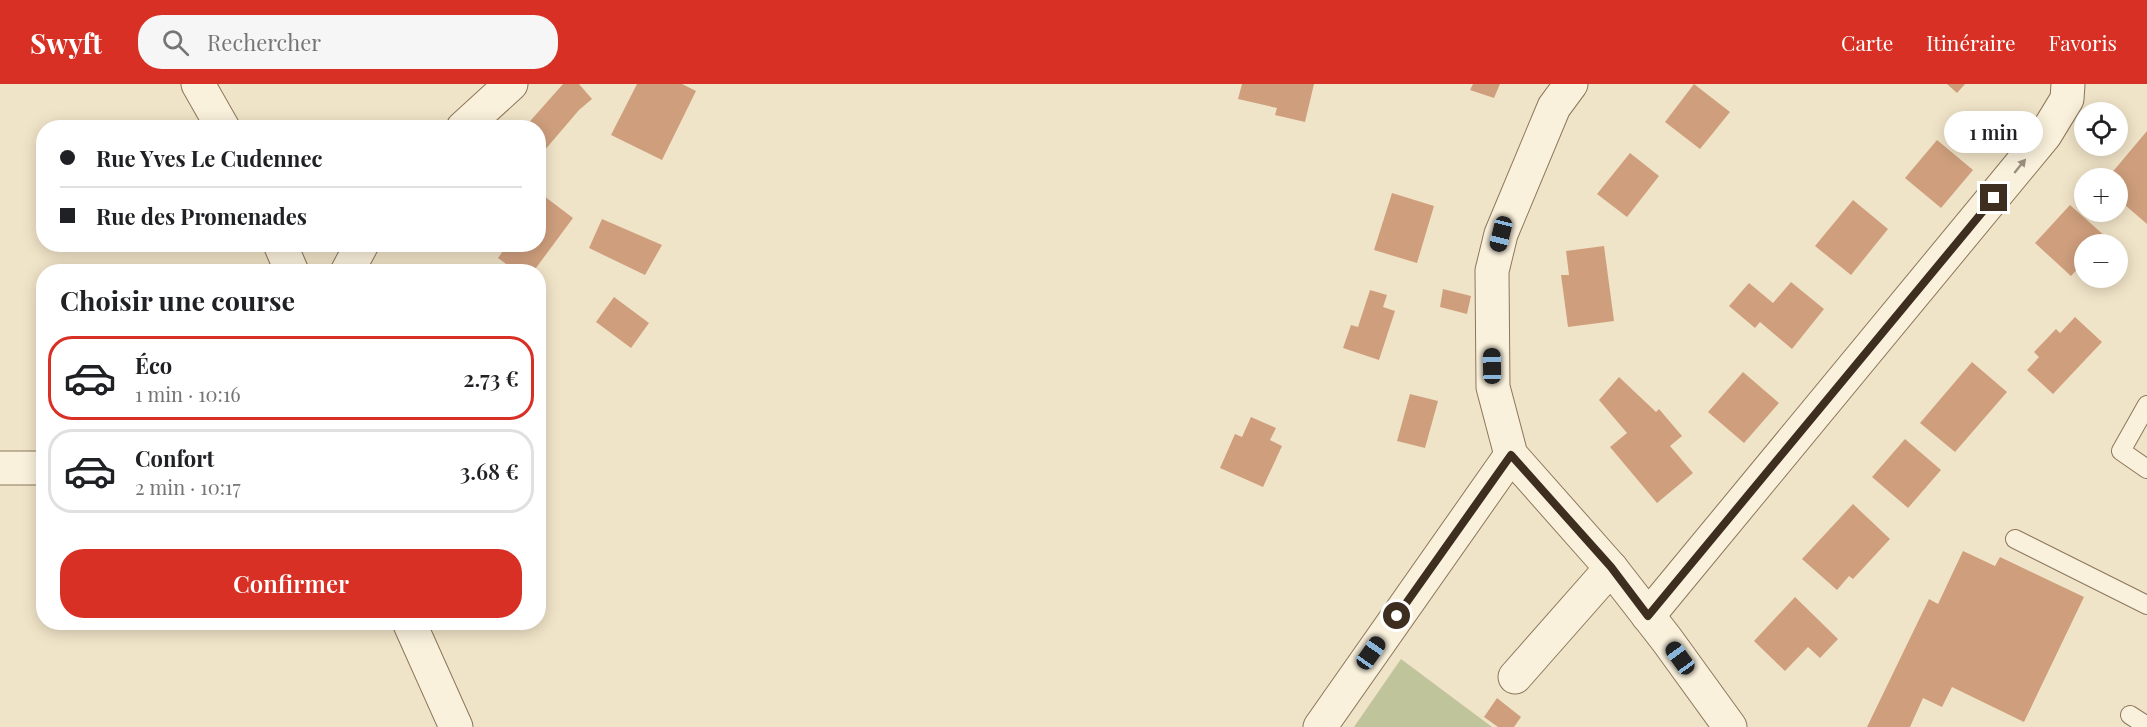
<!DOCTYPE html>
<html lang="fr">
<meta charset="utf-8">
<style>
body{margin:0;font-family:"Playfair Display",serif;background:#f6f6f6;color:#202124;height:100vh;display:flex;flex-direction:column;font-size:22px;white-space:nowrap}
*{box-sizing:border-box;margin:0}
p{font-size:20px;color:#757577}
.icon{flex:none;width:33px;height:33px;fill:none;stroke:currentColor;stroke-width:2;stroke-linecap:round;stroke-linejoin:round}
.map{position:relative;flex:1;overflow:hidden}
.side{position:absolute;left:36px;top:180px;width:510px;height:366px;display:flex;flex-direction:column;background:#fff;border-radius:24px;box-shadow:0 3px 15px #0003}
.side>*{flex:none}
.hud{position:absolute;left:36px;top:36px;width:510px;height:132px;border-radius:24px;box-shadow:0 3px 15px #0003;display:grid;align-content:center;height:132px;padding:0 24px;background:#fff}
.controls{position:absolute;left:2074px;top:18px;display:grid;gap:12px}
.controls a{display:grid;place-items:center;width:54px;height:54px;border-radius:50%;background:#fff;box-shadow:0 3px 15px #0003;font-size:30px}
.end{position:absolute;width:27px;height:27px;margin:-14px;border:8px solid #3d2e20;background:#fff;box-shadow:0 0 0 3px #fff}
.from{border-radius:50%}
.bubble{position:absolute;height:42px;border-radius:21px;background:#fff;box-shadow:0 3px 15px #0003;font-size:20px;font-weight:600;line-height:42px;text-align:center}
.car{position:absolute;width:18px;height:36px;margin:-18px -9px;border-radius:8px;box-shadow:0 0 4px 2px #0007;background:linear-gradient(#222 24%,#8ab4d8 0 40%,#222 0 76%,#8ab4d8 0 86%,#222 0)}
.hud b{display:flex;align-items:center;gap:21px;height:57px;font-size:22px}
.hud b+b{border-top:2px solid #e0e0e0}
.hud i{width:15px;height:15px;background:#202124}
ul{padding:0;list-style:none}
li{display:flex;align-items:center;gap:18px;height:84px;margin:0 12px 9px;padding:0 12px;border:3px solid #e0e0e0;border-radius:24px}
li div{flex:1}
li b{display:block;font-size:22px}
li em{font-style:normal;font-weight:600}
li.on{border-color:#d93025}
li>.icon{width:54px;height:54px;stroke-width:1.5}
h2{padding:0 24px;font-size:27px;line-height:72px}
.action{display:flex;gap:12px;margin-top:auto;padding:12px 24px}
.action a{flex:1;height:69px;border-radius:24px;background:#d93025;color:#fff;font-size:24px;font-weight:600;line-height:69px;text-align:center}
header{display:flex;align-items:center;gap:36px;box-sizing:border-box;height:84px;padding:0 30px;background:#d93025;color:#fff}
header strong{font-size:28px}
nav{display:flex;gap:33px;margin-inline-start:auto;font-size:21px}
.search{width:420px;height:54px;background:#f6f6f6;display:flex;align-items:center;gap:15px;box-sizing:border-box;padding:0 21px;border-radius:24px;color:#757577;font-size:22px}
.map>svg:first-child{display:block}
</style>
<header>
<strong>Swyft</strong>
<div class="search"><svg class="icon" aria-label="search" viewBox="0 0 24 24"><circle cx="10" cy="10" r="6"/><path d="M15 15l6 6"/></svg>Rechercher</div>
<nav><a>Carte</a><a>Itinéraire</a><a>Favoris</a></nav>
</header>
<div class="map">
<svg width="2147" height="643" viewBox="0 0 2147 643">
<rect width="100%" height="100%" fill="#f0e4c8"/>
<!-- cemetery -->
<path fill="#bfc49a" d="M1401 575 1492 643H1354Z"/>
<!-- building -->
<g fill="#cf9f7d">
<path d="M563 0H579L592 15 579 26 538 74V44H524Z"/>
<path d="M637 0H682L696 7 662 76 611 51Z"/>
<path d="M1242 0H1314L1305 38 1275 31 1277 24 1238 15Z"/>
<path d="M1473 0H1500L1494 14 1470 6Z"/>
<path d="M1694 0 1730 28 1700 65 1665 38Z"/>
<path d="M1947 0H1965L1957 9Z"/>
<path d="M2147 47V140L2118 115V94H2111L2112 92 2110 91Z"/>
<path d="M1937 56 1973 86 1941 124 1905 94Z"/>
<path d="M1630 69 1659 92 1627 133 1597 110Z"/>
<path d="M1392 109 1434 122 1417 179 1374 166Z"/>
<path d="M544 112 573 134 533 188H517L498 174 508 160H538V120Z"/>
<path d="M1853 116 1888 145 1851 191 1815 162Z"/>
<path d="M2070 121 2106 153 2100 160H2085V177L2071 192 2035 159Z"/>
<path d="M602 135 662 161 645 191 589 164Z"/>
<path d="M1604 162 1614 237 1568 243 1561 191H1569L1566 167Z"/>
<path d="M1791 198 1824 225 1792 265 1760 238 1755 244 1729 222 1749 199 1773 219Z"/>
<path d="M1443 205 1471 212 1467 230 1440 223Z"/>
<path d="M1370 206 1387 211 1383 223 1395 227 1379 276 1343 264 1351 241 1358 243Z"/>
<path d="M614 213 649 239 631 264 596 238Z"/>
<path d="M2075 233 2102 258 2053 310 2027 286 2039 273 2034 268 2056 245 2060 249Z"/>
<path d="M1972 278 2007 308 1955 368 1920 339Z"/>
<path d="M1743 288 1779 319 1744 359 1708 328Z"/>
<path d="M1619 293 1656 328 1659 325 1682 352 1670 362 1693 389 1657 419 1610 363 1627 349 1599 316Z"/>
<path d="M1410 310 1438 317 1425 364 1397 357Z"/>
<path d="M1251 333 1276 344 1270 356 1282 362 1263 403 1220 384 1235 350 1242 353Z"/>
<path d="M1905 355 1941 386 1908 424 1872 393Z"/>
<path d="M1853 420 1890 455 1853 495 1849 492 1837 506 1802 475Z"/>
<path d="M1963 467 1995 482 2000 473 2084 513 2024 638 1952 603 1942 623 1923 614 1910 643H1867L1929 515 1938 520Z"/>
<path d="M1795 513 1838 555 1820 574 1808 563 1785 587 1754 557Z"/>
<path d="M1497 614 1521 633 1514 643H1498L1484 633Z"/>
</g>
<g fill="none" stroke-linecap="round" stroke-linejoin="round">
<defs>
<g id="lane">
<path d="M2147 321 2121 367 2147 385"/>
<path d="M2015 455 2147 521"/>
<path d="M2130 631 2147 642"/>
</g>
<g id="street">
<path d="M198 0 223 44"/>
<path d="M1571 0 1554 23 1501 150 1492 187 1493 303 1511 371 1611 484 1667 556 1730 643"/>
<path d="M463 44 511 0"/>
<path d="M280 160 292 188"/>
<path d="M347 188 362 160"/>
<path d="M0 384H44"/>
<path d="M1648 532 2045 51 2067 15 2068 0"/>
<path d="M409 538 456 643"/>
<path d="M1515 593 1611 484"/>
<path d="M1320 643 1511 371"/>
</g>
</defs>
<!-- lane casing -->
<use href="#lane" stroke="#8d765c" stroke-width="20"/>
<!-- street casing -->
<use href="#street" stroke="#8d765c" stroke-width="35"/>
<!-- lane -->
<use href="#lane" stroke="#faf1dc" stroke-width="18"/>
<!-- street -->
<use href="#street" stroke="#faf1dc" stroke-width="33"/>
</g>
<!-- one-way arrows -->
<defs><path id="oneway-solid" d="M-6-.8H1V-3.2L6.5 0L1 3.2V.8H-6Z" transform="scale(1.5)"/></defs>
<use fill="#9c907e" href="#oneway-solid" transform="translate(2020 82) rotate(-51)"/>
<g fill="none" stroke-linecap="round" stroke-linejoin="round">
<!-- route -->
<path stroke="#3d2e20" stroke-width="8" d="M1397 532 1511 371 1611 483 1648 532 1994 114"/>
</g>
</svg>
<div class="controls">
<a><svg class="icon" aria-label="locate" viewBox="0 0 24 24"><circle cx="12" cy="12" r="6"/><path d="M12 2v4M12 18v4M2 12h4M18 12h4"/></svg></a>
<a>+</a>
<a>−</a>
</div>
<i class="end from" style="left:1397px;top:532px"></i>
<i class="end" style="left:1994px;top:114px"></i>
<div class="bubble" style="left:1944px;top:27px;width:99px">1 min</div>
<i class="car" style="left:1501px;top:150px;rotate:194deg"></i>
<i class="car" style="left:1492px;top:282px;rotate:359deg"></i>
<i class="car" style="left:1371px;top:569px;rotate:35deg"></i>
<i class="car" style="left:1680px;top:574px;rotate:324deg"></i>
<div class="hud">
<b><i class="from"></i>Rue Yves Le Cudennec</b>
<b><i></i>Rue des Promenades</b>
</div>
<section class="side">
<h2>Choisir une course</h2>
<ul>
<li class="on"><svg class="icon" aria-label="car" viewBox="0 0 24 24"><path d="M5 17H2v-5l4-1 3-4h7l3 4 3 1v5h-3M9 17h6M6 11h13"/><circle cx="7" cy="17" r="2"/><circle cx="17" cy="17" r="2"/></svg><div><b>Éco</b><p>1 min · 10:16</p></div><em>2.73 €</em></li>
<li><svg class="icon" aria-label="car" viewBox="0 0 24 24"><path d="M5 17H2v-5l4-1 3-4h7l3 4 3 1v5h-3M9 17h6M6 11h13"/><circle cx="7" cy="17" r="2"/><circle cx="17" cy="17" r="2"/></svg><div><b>Confort</b><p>2 min · 10:17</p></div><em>3.68 €</em></li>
</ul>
<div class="action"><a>Confirmer</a></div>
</section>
</div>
